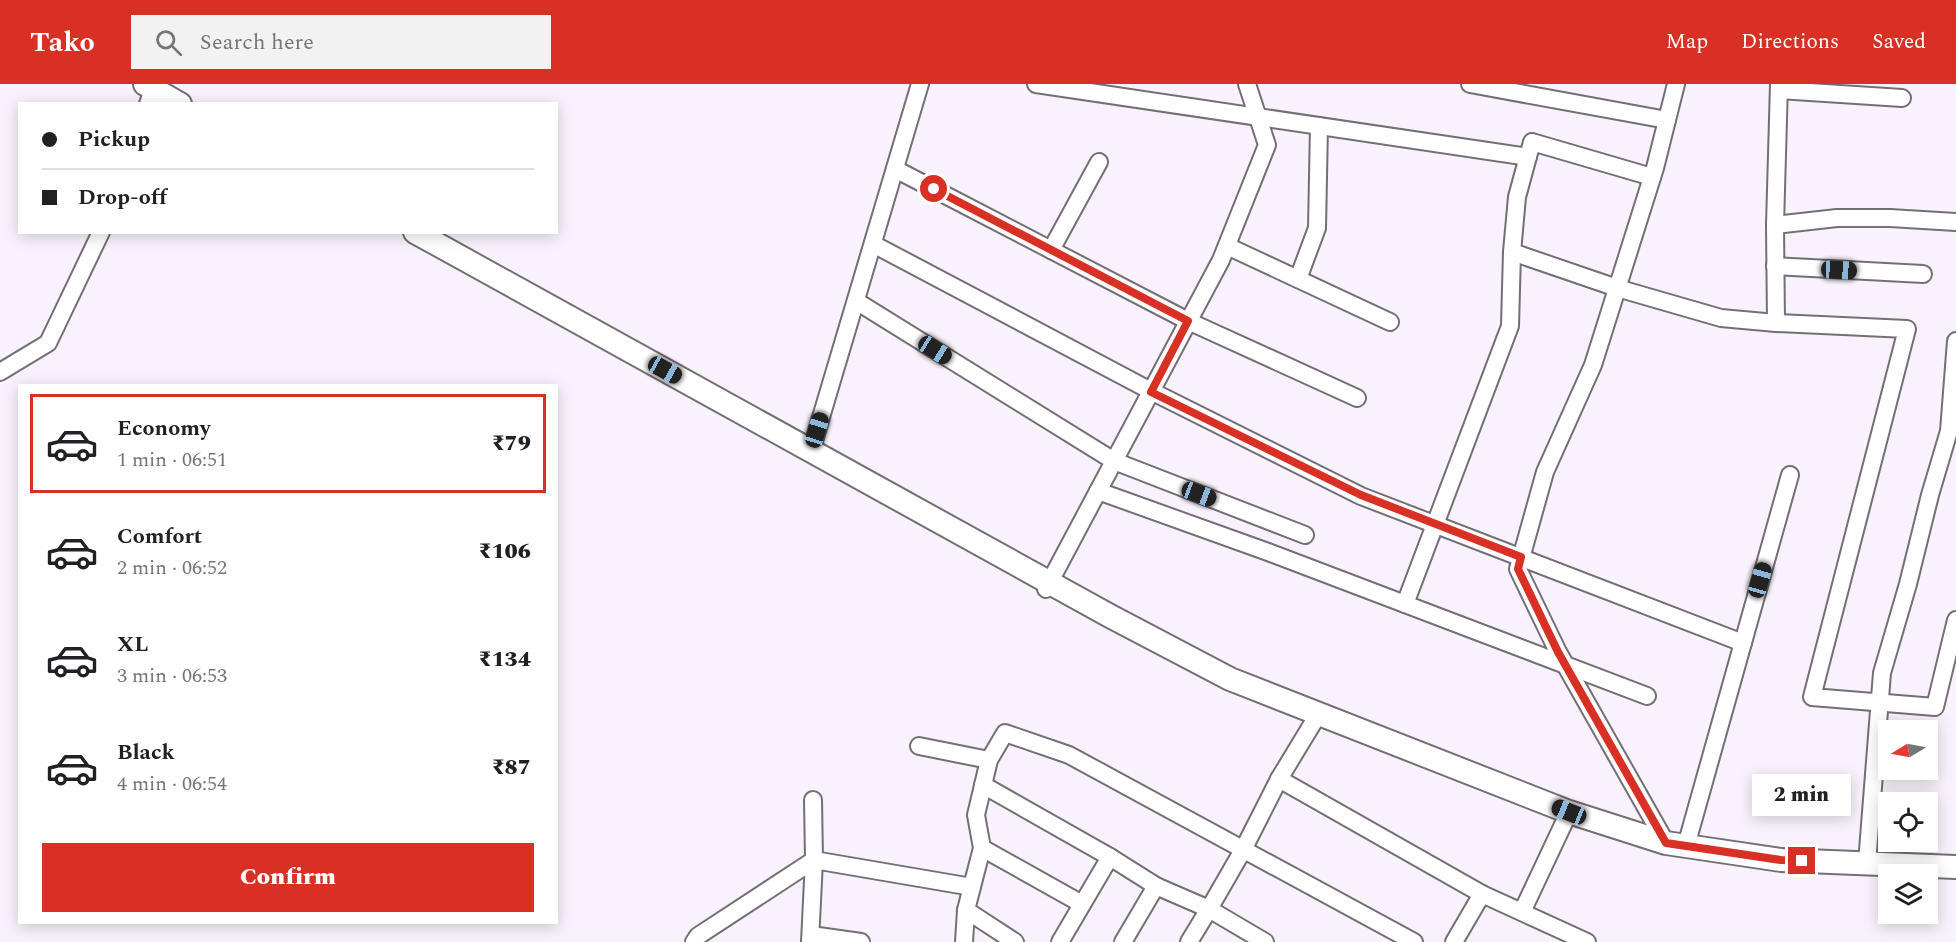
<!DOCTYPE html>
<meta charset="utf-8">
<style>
body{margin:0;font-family:Spectral,serif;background:#f2f2f2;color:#202124;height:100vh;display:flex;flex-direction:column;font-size:22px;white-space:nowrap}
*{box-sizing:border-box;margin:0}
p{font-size:20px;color:#757577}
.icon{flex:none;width:33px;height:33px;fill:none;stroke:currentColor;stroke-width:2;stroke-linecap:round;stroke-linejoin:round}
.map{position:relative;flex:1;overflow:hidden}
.side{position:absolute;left:18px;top:300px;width:540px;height:540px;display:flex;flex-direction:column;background:#fff;border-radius:0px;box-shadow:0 3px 15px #0003}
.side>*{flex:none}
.guide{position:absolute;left:18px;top:18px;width:540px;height:132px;border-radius:0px;box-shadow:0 3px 15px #0003;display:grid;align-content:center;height:132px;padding:0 24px;background:#fff}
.needle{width:39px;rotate:260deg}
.fabs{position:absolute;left:1878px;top:636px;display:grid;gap:12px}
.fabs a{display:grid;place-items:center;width:60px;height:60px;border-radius:0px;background:#fff;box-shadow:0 3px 15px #0003;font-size:30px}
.end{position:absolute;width:27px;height:27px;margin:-14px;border:8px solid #d93025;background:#fff;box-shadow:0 0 0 3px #fff}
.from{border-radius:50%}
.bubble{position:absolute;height:42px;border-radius:0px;background:#fff;box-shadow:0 3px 15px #0003;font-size:20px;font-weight:800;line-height:42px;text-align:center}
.car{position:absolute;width:18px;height:36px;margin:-18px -9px;border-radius:8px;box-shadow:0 0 4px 2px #0007;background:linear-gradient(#222 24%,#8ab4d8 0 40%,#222 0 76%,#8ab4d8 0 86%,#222 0)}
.guide b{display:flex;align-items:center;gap:21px;height:57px;font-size:22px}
.guide b+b{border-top:2px solid #e0e0e0}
.guide i{width:15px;height:15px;background:#202124}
ul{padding:10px 0 0;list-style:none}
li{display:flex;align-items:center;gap:18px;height:99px;margin:0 12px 9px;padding:0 12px;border:3px solid transparent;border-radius:0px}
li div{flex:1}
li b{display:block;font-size:22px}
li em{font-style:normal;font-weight:800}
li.on{border-color:#d93025}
li>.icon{width:54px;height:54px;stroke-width:1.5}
.cta{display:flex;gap:12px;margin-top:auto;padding:12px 24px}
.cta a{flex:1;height:69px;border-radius:0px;background:#d93025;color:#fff;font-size:24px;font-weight:800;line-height:69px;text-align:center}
header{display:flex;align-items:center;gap:36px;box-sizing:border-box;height:84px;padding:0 30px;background:#d93025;color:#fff}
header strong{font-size:28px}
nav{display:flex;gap:33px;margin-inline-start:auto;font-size:21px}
.search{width:420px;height:54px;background:#f2f2f2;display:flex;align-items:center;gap:15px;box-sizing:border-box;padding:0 21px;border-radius:0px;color:#757577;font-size:22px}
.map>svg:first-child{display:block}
</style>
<header>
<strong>Tako</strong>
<div class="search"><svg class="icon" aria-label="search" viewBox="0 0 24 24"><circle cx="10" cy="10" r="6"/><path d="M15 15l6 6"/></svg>Search here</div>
<nav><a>Map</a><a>Directions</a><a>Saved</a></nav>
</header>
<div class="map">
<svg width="1956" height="858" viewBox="0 0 1956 858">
<rect width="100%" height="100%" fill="#f9f2fc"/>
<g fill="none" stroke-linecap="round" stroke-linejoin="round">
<defs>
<g id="street">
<path d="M1036 0 1528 73"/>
<path d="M1470 0 1667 36"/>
<path d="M1779 6 1902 14"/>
<path d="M148 20 153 5"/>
<path d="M895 85 1188 237 1357 314"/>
<path d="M1775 141 1837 134H1890L1956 138"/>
<path d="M873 160 1151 307 1361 412 1743 559"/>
<path d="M1227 162 1390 238"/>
<path d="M1051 166 1099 78"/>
<path d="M1512 168 1617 204 1721 234 1776 239 1907 245 1812 613 1935 623 1956 536"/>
<path d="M1775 182 1923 190"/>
<path d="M1298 195 1317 144 1319 42"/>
<path d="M856 217 1114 377 1305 451"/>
<path d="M1776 239 1775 141 1779 0"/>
<path d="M0 288 48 259 101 148"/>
<path d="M811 367 920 0"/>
<path d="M1098 407 1268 468 1647 612"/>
<path d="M1046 505 1221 176 1267 61 1247 0"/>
<path d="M1405 520 1510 242 1512 168 1517 113 1532 58 1652 93"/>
<path d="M919 662 989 676"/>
<path d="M1279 695 1482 810 1587 858"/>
<path d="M983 701 1110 773"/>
<path d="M1666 759 1558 568 1518 485 1545 388 1593 281 1655 84 1676 0"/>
<path d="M1686 762 1790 391"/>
<path d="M982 764 1082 820"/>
<path d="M1867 779 1882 589 1908 500 1930 411 1949 347 1956 257"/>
<path d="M1522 828 1569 728"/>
<path d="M811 851 861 858"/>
<path d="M694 858 698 852 814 776 813 716"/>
<path d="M810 858 814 776 972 803"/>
<path d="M964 858 966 826"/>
<path d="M1015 858 966 826 982 764 976 731 989 676 1005 649 1069 671 1414 858"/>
<path d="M1060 858 1110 773 1156 802"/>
<path d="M1123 858 1156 802 1209 825 1243 766 1279 695 1319 629"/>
<path d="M1189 858 1209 825 1265 858"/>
<path d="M1454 858 1482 810"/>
</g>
<g id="secondary">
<path d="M145 0 180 20"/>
<path d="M415 148 1110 532 1230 595 1569 728 1666 759 1781 776 1956 783"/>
</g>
</defs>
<!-- street casing -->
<use href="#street" stroke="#746e77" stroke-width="20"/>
<!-- secondary casing -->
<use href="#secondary" stroke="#746e77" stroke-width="26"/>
<!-- street -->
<use href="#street" stroke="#fff" stroke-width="16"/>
<!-- secondary -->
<use href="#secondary" stroke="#fff" stroke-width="22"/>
</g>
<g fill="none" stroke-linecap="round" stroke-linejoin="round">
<!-- route -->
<path stroke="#d93025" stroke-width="8" d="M934 105 1188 237 1151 308 1361 411 1521 473 1518 485 1558 568 1666 759 1781 776 1802 777"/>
</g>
</svg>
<div class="fabs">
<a><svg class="needle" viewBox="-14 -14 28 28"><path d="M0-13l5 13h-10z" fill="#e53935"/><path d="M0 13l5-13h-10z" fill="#757577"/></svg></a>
<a><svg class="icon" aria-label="locate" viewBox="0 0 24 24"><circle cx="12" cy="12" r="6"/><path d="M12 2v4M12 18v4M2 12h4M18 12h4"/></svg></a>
<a><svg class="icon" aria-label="layers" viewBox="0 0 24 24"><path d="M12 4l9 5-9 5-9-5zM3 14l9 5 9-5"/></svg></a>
</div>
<i class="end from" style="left:934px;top:105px"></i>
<i class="end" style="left:1802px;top:777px"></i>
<div class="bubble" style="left:1752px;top:690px;width:99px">2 min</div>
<i class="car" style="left:1839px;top:186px;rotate:93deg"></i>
<i class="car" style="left:935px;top:266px;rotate:122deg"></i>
<i class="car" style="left:665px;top:286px;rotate:119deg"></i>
<i class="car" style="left:817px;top:346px;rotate:17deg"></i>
<i class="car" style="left:1199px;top:410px;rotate:111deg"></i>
<i class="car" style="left:1760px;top:496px;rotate:16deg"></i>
<i class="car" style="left:1569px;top:728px;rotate:292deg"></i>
<div class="guide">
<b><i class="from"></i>Pickup</b>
<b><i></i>Drop-off</b>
</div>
<section class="side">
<ul>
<li class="on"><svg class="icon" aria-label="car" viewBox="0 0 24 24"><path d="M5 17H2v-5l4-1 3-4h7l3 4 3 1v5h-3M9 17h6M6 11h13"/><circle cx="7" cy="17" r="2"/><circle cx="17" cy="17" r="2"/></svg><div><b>Economy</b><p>1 min · 06:51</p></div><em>₹79</em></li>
<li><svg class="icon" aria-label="car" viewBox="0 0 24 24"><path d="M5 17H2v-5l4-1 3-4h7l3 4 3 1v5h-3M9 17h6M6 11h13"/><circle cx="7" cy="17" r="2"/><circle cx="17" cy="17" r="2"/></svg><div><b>Comfort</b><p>2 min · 06:52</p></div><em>₹106</em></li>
<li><svg class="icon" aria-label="car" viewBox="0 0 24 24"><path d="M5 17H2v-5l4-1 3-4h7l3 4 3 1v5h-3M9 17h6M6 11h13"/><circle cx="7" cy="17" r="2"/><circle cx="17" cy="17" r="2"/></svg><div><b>XL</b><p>3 min · 06:53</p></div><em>₹134</em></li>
<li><svg class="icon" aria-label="car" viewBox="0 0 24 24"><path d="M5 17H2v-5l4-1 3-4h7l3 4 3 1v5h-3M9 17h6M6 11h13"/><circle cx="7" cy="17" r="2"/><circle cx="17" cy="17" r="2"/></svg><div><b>Black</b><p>4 min · 06:54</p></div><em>₹87</em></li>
</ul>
<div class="cta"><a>Confirm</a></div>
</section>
</div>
